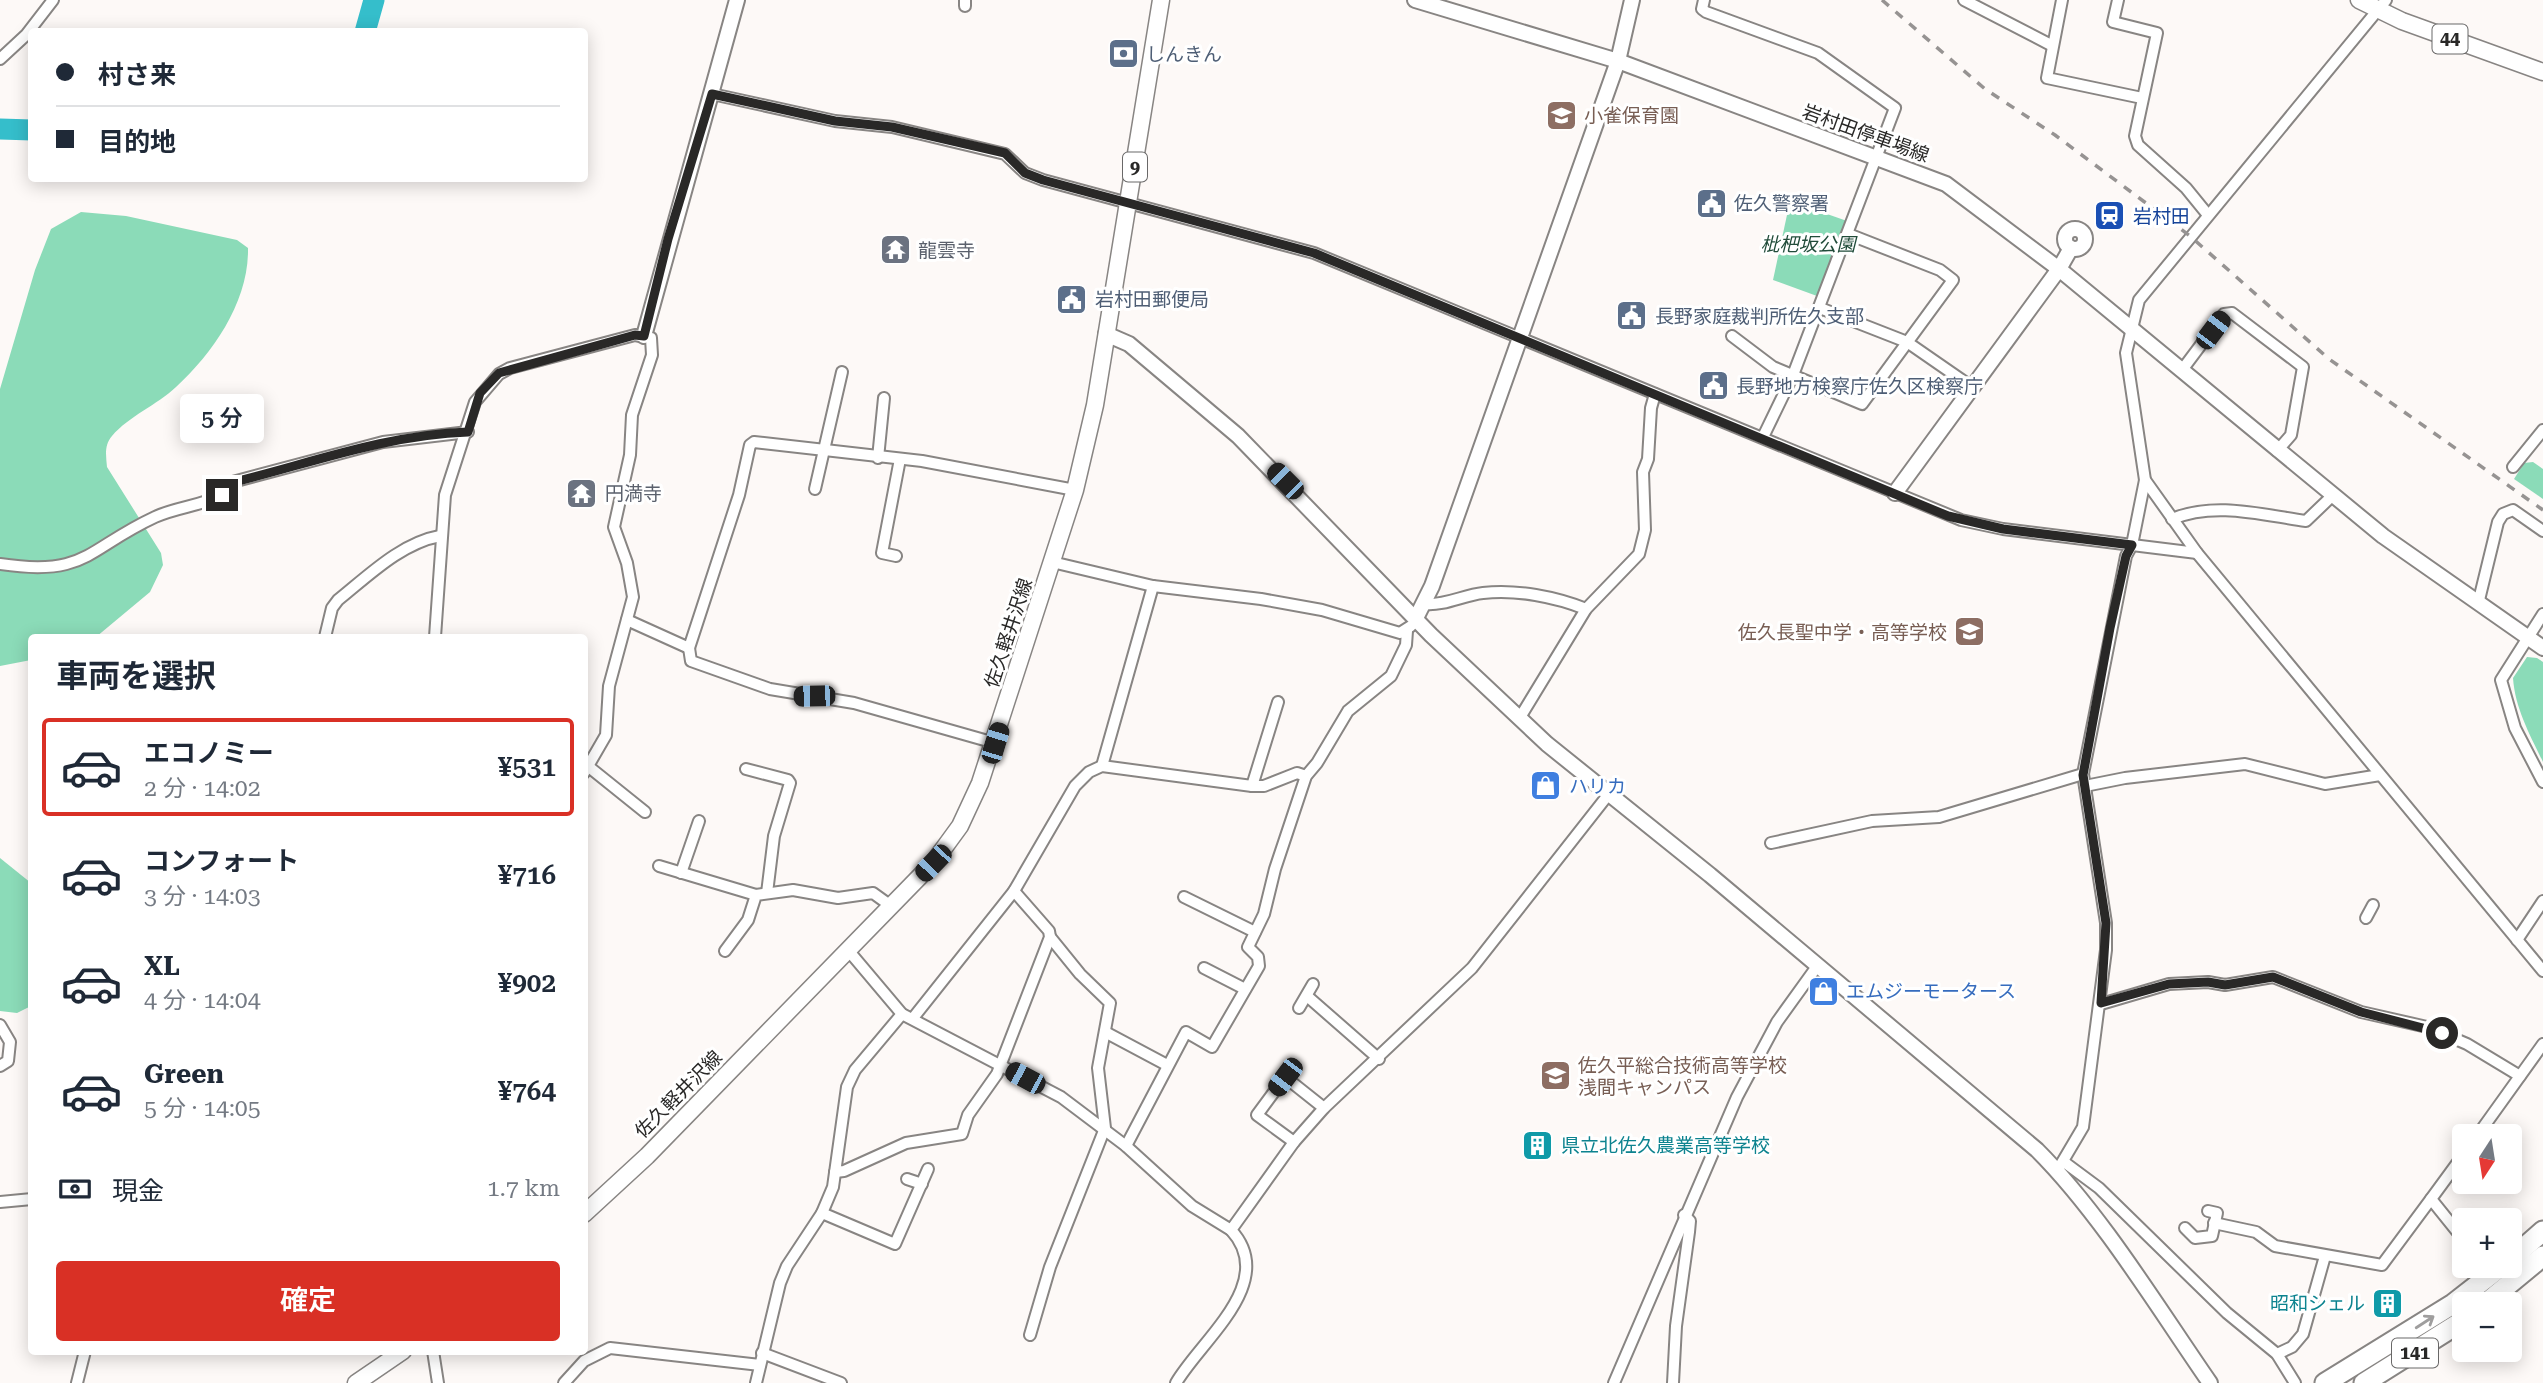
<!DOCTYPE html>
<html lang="ja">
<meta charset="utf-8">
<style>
body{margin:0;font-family:"Roboto Serif","Noto Sans JP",serif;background:#f6f6f7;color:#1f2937;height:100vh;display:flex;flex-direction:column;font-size:26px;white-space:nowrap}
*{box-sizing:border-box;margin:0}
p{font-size:23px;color:#747a83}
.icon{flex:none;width:38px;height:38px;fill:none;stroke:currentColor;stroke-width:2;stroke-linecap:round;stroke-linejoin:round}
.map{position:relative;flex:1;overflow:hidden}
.drawer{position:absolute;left:28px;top:634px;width:560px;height:721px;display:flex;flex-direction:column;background:#fff;border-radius:7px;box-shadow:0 4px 18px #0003}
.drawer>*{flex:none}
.guide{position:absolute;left:28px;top:28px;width:560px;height:154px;border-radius:7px;box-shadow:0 4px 18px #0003;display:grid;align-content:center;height:154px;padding:0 28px;background:#fff}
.needle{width:46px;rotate:192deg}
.buttons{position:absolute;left:2452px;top:1124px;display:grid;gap:14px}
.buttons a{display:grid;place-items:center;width:70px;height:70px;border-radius:7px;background:#fff;box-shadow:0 4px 18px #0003;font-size:35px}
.end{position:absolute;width:32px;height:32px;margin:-16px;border:9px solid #292827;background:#fff;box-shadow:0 0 0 4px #fff}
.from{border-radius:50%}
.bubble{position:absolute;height:49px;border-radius:7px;background:#fff;box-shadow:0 4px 18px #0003;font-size:23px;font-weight:600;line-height:49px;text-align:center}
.car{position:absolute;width:21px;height:42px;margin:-21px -10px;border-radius:9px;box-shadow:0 0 5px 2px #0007;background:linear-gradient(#222 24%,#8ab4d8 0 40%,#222 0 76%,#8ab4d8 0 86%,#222 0)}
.guide b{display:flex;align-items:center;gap:24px;height:66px;font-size:26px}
.guide b+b{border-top:2px solid #e0e1e3}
.guide i{width:18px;height:18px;background:#1f2937}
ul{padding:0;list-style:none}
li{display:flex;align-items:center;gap:21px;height:98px;margin:0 14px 10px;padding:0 14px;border:4px solid transparent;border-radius:7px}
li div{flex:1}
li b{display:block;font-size:26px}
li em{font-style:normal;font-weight:600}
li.selected{border-color:#d93025}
li>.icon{width:63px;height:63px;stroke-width:1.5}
h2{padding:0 28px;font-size:32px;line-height:84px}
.pay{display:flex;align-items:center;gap:18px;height:77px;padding:0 28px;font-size:26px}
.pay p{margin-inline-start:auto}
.action{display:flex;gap:14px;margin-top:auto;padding:14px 28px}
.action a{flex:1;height:80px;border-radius:7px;background:#d93025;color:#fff;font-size:28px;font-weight:600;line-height:80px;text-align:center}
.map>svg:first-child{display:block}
</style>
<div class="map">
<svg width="2543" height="1383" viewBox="0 0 2543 1383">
<rect width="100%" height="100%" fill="#fdf9f7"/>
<!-- green -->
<g fill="#8bdbb8">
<path d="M1790 201 1847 221 1817 296 1773 280Z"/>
<path d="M81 212 126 216 237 240 248 248C249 301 214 352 176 387 157 405 129 416 112 436 104 445 106 456 107 467L161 553 163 565 150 592 96 637H32L31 660 0 666V389L35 270 51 229Z"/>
<path d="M2533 462 2543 469V499L2514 479 2524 463Z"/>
<path d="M2527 657 2537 658 2543 662V762C2530 735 2515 708 2513 678Z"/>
<path d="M0 858 31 883V1006L17 1013 0 1011Z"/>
</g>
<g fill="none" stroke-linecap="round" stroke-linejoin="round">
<!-- river -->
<g stroke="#35becb" stroke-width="21">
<path d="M365 32 374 0"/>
<path d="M0 129 32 130"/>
</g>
<defs>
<g id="street">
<path d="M965 0V6"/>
<path d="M1704 0 1702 9 1706 12 1818 53 1895 108 1793 375 1763 437"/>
<path d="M1964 0 2051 45"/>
<path d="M2062 0 2047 78 2142 98"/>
<path d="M2118 0 2113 22 2157 33 2135 136 2138 145 2186 188 2208 215"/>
<path d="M2386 0 2139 300 2126 353 2145 480 2197 553 2543 971"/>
<path d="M0 59 26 35 53 0"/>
<path d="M712 94 835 121 892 127 1005 154 1025 173 1043 180 1314 253 1961 520 2003 529 2197 553"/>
<path d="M1820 308 1907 342 1972 387"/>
<path d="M1732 336 1773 367 1862 404 1953 280 1940 270 1848 234"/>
<path d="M2182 370 2224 314 2232 313 2303 367 2291 435 2277 451"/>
<path d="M878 458 884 398"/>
<path d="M2513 467 2543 430"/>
<path d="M815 489 842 372"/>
<path d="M2172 519C2215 501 2262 515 2306 521L2332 496"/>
<path d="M896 556 882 553 900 459"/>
<path d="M1052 562 1153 586 1261 599 1322 610 1400 633 1411 626"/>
<path d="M0 564C87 577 86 549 155 517 177 507 201 506 222 495L225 484 383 442 468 432"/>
<path d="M1425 604C1444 606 1464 595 1483 593 1516 589 1556 597 1586 609"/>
<path d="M2478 604 2498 522 2503 514 2513 510 2543 531"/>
<path d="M2543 614 2501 680 2515 728 2543 782"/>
<path d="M627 620 689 648 739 495 750 445 754 442 922 461 1075 490"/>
<path d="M325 637 332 608 338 600C368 576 401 543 440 536"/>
<path d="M435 637 445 495 475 402 499 374 510 368 635 335 651 338 652 355 632 415 630 455 614 527 627 563 633 597 609 686 606 735 584 773"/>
<path d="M689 648 691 661 770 689 854 703 995 743"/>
<path d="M1519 719 1586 609 1639 554 1645 530 1643 472 1648 459 1651 408 1655 394"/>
<path d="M1102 766 1153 586"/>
<path d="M589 767 645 812"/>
<path d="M746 769 788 780 790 783 774 836 767 893"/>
<path d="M1252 786 1278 702"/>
<path d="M2085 786 2125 778 2245 764 2325 784 2380 775"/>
<path d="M1771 843 1872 821 1939 817 2083 774"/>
<path d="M659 866 756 895"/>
<path d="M681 873 699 821"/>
<path d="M1184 897 1255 932"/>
<path d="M2366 918 2373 905"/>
<path d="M2517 940 2543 901"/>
<path d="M848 950 902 1014 1061 1097 1126 1146 1192 1206 1231 1230"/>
<path d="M725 951 748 920 756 895 793 890 838 898 873 893 891 906"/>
<path d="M1204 968 1245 989"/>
<path d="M1307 996 1379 1059"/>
<path d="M2101 1004 2169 984 2208 982 2225 985 2273 977 2361 1012 2427 1027 2467 1044 2520 1076"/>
<path d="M1299 1008 1313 984"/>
<path d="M913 1018 1014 891 1075 786 1089 772 1102 766 1252 786H1264L1297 773 1306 776"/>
<path d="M0 1025 10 1042 8 1061 0 1066"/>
<path d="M1105 1032 1167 1065"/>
<path d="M2477 1136 2543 1044"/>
<path d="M1294 1142 1257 1115 1285 1077 1324 1108"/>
<path d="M1126 1146 1186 1032 1212 1047 1259 966 1258 957 1248 947 1264 914 1275 869 1306 776 1317 763 1348 711 1391 676 1406 645 1407 631"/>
<path d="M2464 1154 2431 1199 2464 1240"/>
<path d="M2064 1162 2099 1188 2227 1313 2277 1354 2295 1383"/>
<path d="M2057 1171 2083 1127 2106 950V923L2083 774 2126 556 2132 545 2145 480"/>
<path d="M835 1172 844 1171 906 1143 962 1134 968 1115 997 1074 1050 937 1049 931 1014 891"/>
<path d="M907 1179 922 1184"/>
<path d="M0 1202 32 1199"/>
<path d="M822 1213 895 1244 928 1169"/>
<path d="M2214 1223 2256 1232 2275 1246 2382 1265 2431 1199"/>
<path d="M2185 1228 2195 1238 2212 1236 2217 1213 2208 1211"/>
<path d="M1030 1335 1050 1267 1105 1128 1098 1068 1110 1003 1080 974 1050 937"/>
<path d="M433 1351 438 1383"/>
<path d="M762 1353 841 1383"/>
<path d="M2277 1354 2292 1347 2303 1334 2325 1256"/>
<path d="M77 1383 85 1351"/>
<path d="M564 1383 584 1361 610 1348 760 1365"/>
<path d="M756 1383 780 1283 787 1266 822 1213 833 1187 847 1087 855 1070 902 1014"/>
<path d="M1176 1383C1201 1340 1279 1282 1231 1230L1294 1142 1324 1108 1472 968 1608 795"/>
<path d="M1614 1383 1737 1097 1777 1022 1818 965"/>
<path d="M1673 1383 1676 1326 1689 1232 1690 1221 1684 1215"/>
</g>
<g id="secondary">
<path d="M1415 0 1618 61 1946 184 2059 269 2383 536 2543 648"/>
<circle cx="2075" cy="239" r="10"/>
<path d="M1106 334 1129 344 1238 436 1431 635 1547 744 1710 875 2037 1150C2101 1214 2158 1308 2210 1383"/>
<path d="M644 336 737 0"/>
<path d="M1895 493 2059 269 2071 248"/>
<path d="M1416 618 1432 586 1618 61 1632 0"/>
</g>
<g id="primary">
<path d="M2359 0 2402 21 2543 72"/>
<path d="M584 1214 647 1156 933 863 960 826 980 783 1075 490 1095 405 1161 0"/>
<path d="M356 1383 403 1351"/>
</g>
<g id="highway">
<path d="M2510 1260 2543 1231"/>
<path d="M2485 1304 2543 1256"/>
<path d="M2325 1383 2453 1304 2503 1265"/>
<path d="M2364 1383 2464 1320"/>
</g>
</defs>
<!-- street casing -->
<use href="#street" stroke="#888583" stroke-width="14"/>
<!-- secondary casing -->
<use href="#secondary" stroke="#888583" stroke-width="18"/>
<!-- primary casing -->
<use href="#primary" stroke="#888583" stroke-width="19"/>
<!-- highway casing -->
<use href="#highway" stroke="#888583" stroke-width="23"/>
<!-- street -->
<use href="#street" stroke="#fff" stroke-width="10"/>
<!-- secondary -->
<use href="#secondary" stroke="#fff" stroke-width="14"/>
<!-- primary -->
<use href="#primary" stroke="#fff" stroke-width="16"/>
<!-- highway -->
<use href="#highway" stroke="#fff" stroke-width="19"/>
<!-- rail -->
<path stroke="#969392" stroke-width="3.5" stroke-dasharray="9 9" stroke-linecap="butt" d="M1882 0 1985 89 2055 135 2190 236 2329 359 2543 510"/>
</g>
<!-- one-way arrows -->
<defs><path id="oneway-shaft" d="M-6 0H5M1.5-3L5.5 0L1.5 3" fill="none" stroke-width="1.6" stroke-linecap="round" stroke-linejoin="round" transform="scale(1.75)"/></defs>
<use stroke="#9f9e9e" href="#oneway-shaft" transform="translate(2425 1322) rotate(-33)"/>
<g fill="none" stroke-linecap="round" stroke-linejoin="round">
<!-- route -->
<path stroke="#292827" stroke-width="9" d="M222 495 226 484C306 465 383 435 468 432L480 393 499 373 635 335 644 336 668 239 712 94 835 121 892 127 1005 153 1025 173 1043 180 1314 253 1948 516 2003 529 2132 545 2126 556 2110 628 2083 775 2106 923 2101 1003 2169 984 2208 982 2225 985 2273 977 2361 1012 2442 1033"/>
</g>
<!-- icons -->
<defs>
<symbol id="bank-square" viewBox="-11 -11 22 22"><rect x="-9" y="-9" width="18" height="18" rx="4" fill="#5c6f8a" stroke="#fff"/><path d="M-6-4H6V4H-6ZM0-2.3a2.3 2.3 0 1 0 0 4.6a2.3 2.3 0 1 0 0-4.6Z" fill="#fff"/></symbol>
<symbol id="school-square" viewBox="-11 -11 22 22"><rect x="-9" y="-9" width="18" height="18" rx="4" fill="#8d6e63" stroke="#fff"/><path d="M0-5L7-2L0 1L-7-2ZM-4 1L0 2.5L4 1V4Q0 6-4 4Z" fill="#fff"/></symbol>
<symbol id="civic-square" viewBox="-11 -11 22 22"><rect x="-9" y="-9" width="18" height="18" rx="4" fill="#5c6f8a" stroke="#fff"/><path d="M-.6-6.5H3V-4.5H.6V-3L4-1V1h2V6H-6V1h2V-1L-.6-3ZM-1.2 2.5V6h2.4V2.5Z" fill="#fff"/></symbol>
<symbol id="station-square" viewBox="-11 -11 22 22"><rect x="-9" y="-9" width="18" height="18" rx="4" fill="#1a4fb4" stroke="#fff"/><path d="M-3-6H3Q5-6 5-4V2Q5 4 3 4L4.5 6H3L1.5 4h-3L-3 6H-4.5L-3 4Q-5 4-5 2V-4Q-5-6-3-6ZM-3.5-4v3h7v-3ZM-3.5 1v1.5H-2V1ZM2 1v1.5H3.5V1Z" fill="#fff"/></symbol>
<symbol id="temple-square" viewBox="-11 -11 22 22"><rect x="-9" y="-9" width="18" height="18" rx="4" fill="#6b7280" stroke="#fff"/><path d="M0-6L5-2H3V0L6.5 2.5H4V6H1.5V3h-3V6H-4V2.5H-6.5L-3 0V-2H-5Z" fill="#fff"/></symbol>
<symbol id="shop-square" viewBox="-11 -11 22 22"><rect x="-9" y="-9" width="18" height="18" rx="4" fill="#3f7fe0" stroke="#fff"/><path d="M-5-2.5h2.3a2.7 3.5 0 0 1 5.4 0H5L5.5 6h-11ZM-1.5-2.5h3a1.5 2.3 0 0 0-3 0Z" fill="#fff"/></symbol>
<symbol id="building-square" viewBox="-11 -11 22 22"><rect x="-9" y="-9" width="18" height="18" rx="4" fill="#0f9aa8" stroke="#fff"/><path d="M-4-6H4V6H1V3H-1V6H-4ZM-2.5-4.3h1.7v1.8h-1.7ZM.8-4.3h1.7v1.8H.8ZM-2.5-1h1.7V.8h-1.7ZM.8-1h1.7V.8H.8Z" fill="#fff"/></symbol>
</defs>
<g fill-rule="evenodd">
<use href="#bank-square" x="1106" y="36" width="35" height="35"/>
<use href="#school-square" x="1544" y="98" width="35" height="35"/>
<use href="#civic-square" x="1694" y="186" width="35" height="35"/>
<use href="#station-square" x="2092" y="198" width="35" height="35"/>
<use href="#temple-square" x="878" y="232" width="35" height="35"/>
<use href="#civic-square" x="1054" y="282" width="35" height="35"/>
<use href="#civic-square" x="1614" y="298" width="35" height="35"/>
<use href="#civic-square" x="1696" y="368" width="35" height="35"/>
<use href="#temple-square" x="564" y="476" width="35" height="35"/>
<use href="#school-square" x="1952" y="614" width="35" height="35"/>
<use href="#shop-square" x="1528" y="768" width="35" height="35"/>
<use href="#shop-square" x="1806" y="974" width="35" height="35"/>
<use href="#school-square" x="1538" y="1058" width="35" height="35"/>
<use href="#building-square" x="1520" y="1128" width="35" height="35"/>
<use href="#building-square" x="2370" y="1286" width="35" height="35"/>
</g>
<g text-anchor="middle" stroke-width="6" stroke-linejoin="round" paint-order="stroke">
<!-- shield labels -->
<g fill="#fff" stroke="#696868" stroke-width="2">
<rect x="2432.5" y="24.5" width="35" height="29" rx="5"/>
<rect x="1123" y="152.5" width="24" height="29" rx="5"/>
<rect x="2392" y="1338.5" width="46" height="29" rx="5"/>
</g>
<g font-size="18" font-weight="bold" fill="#292827">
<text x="2450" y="45">44</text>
<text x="1135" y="173">9</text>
<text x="2415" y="1359">141</text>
</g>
<!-- service labels -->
<g font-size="19" fill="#4e5e75" stroke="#fff" text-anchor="start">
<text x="1146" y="61">しんきん</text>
<text x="1734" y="210">佐久警察署</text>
<text x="1095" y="306">岩村田郵便局</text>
<text x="1655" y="323">長野家庭裁判所佐久支部</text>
<text x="1736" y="393">長野地方検察庁佐久区検察庁</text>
</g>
<!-- education labels -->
<g font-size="19" fill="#785e54" stroke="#fff" text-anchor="start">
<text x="1584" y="122">小雀保育園</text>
<text x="1947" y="639" text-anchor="end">佐久長聖中学・高等学校</text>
<text x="1578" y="1072">佐久平総合技術高等学校<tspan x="1578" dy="22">浅間キャンパス</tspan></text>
</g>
<!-- street labels -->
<g font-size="19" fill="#292827" stroke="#fff">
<text transform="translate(1866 133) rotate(20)" y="7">岩村田停車場線</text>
<text transform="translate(1008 633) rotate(-72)" y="7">佐久軽井沢線</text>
<text transform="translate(678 1094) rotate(-45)" y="7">佐久軽井沢線</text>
</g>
<!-- transit labels -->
<g font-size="19" fill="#164399" stroke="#fff" text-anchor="start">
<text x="2133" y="223">岩村田</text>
</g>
<!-- park labels -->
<g font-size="19" font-style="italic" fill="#214c3a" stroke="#fff">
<text x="1808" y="251">枇杷坂公園</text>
</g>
<!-- worship labels -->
<g font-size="19" fill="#5b616d" stroke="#fff" text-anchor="start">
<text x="918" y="257">龍雲寺</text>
<text x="605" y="500">円満寺</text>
</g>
<!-- shop labels -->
<g font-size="19" fill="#366cbe" stroke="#fff" text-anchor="start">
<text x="1569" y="793">ハリカ</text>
<text x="1846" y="998">エムジーモータース</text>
</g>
<!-- culture labels -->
<g font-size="19" fill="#0d838f" stroke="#fff" text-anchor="start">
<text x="1561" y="1152">県立北佐久農業高等学校</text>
<text x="2365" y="1310" text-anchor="end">昭和シェル</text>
</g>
</g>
</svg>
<div class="buttons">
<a><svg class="needle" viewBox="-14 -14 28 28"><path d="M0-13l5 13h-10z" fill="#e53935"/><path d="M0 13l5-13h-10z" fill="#747a83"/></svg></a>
<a>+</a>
<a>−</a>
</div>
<i class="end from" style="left:2442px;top:1033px"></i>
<i class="end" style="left:222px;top:495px"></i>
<div class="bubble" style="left:180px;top:394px;width:84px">5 分</div>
<i class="car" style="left:2213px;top:330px;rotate:37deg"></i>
<i class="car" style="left:1285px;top:481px;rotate:315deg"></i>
<i class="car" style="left:814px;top:696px;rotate:269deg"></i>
<i class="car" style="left:995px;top:743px;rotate:17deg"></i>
<i class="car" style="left:933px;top:863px;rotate:224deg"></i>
<i class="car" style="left:1285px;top:1077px;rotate:217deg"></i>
<i class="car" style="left:1025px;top:1078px;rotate:298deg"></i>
<div class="guide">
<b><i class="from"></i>村さ来</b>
<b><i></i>目的地</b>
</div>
<section class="drawer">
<h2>車両を選択</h2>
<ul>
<li class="selected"><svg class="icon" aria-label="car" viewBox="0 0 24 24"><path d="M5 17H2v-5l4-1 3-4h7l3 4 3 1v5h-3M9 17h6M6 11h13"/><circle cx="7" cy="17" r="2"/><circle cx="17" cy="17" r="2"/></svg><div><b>エコノミー</b><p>2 分 · 14:02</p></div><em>¥531</em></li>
<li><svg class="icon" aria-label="car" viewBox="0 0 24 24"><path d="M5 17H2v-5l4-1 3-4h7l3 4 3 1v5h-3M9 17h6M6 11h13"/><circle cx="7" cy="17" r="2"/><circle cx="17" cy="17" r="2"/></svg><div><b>コンフォート</b><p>3 分 · 14:03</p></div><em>¥716</em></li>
<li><svg class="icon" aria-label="car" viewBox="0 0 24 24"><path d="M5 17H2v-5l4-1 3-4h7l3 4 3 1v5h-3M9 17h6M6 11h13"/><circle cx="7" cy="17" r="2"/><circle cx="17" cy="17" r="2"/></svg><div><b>XL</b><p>4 分 · 14:04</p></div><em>¥902</em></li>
<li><svg class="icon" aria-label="car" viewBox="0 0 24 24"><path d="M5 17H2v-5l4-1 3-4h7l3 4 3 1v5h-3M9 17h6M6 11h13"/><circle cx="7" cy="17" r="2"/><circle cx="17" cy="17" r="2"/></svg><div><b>Green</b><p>5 分 · 14:05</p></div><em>¥764</em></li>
</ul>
<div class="pay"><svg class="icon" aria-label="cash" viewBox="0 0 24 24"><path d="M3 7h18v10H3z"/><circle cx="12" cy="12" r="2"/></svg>現金<p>1.7 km</p></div>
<div class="action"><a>確定</a></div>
</section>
</div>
